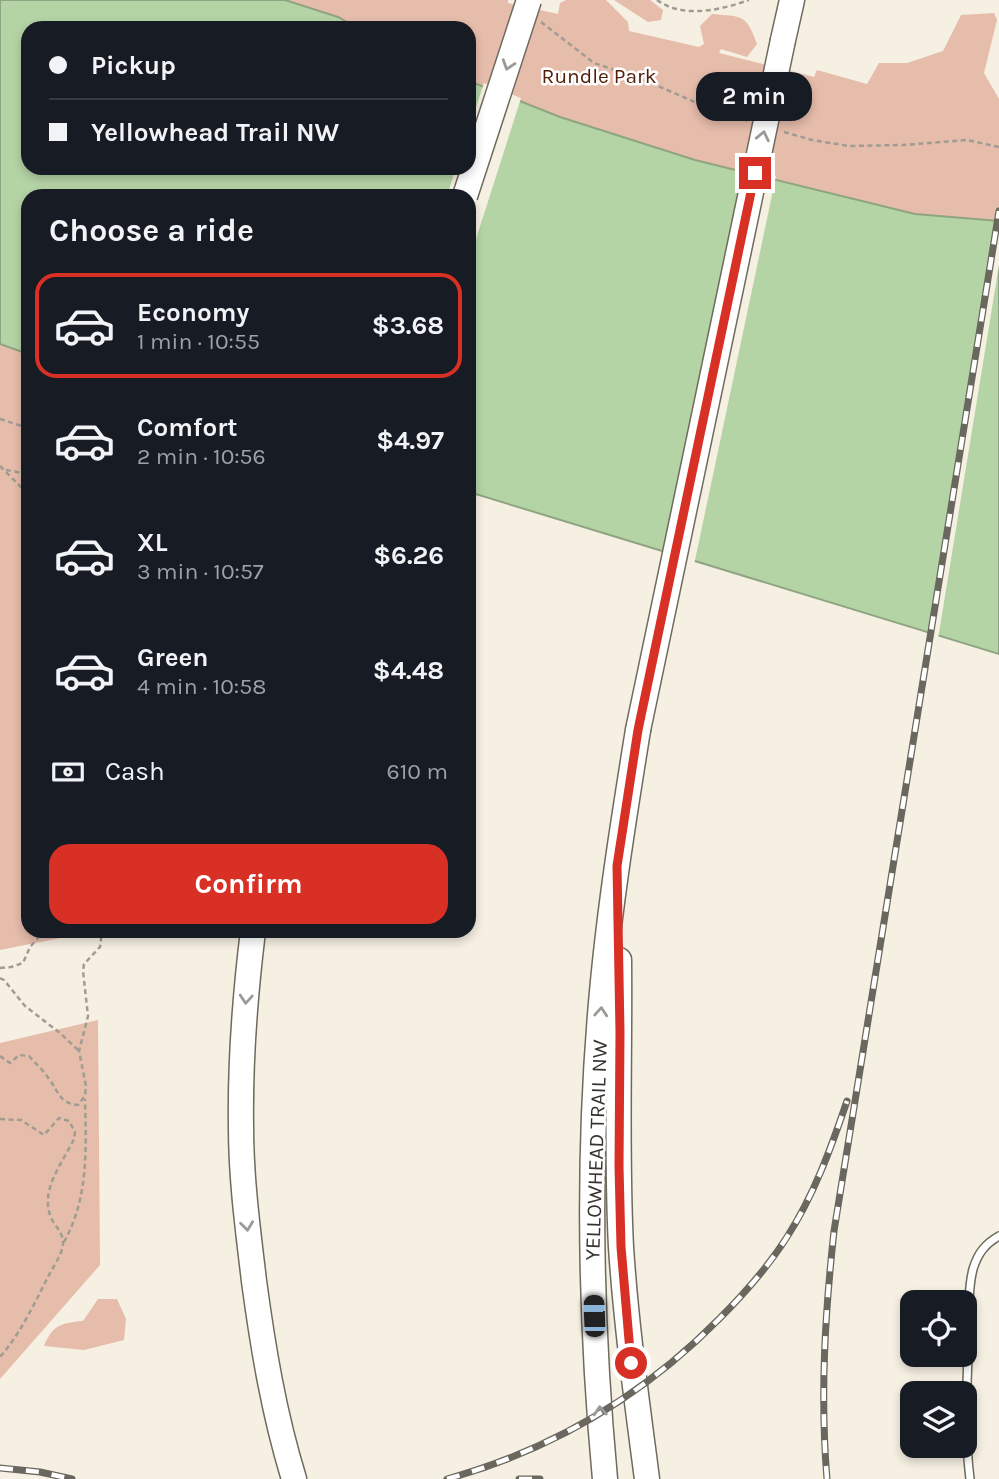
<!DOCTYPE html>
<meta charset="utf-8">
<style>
body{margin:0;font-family:Karla,sans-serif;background:#242831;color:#f1f3f6;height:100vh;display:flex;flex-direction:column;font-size:26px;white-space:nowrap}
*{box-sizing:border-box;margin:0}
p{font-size:23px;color:#9ea1a6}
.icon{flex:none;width:38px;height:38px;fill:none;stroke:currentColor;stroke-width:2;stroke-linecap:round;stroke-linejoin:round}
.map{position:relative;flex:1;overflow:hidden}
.drawer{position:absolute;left:21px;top:189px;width:455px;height:749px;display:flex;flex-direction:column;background:#171b24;border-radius:21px;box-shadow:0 4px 10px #0003}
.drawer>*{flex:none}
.guide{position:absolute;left:21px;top:21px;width:455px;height:154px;border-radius:21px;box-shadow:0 4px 10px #0003;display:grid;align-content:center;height:154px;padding:0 28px;background:#171b24}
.fabs{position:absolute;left:900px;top:1290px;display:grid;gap:14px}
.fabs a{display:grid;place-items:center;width:77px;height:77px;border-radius:14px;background:#171b24;box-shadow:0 4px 10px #0003;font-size:35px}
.end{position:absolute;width:32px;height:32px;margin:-16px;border:9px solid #d93025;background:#fff;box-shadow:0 0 0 4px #fff}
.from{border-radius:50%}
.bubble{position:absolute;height:49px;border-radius:21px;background:#171b24;box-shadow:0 4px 10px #0003;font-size:23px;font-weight:700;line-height:49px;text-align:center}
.car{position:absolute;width:21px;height:42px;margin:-21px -10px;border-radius:9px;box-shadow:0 0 5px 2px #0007;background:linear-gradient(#222 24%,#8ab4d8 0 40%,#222 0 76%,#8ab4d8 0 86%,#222 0)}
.guide b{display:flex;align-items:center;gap:24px;height:66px;font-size:26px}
.guide b+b{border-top:2px solid #363941}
.guide i{width:18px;height:18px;background:#f1f3f6}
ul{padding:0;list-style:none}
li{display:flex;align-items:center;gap:21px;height:105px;margin:0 14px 10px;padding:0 14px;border:4px solid transparent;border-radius:21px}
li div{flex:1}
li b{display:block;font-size:26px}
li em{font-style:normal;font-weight:700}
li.active{border-color:#d93025}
li>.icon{width:63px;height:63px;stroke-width:1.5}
h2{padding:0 28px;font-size:32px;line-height:84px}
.pay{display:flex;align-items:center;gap:18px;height:77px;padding:0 28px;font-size:26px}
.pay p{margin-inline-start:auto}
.button{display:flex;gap:14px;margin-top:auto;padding:14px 28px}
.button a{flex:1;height:80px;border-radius:21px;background:#d93025;color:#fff;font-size:28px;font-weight:700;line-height:80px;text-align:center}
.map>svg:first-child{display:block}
</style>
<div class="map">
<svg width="999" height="1479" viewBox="0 0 999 1479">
<rect width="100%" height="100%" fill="#f6f0e2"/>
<!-- green -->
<g fill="#e6bcab">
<path d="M285 0H508V3L558 14 560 3 566 0H606L628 22 629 31 699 47 704 44 700 26 712 14C742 17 746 13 757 44L747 57 721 49 719 53 814 77 817 70 867 84 879 63H907L943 51 961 15 994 13 997 20 984 73 999 99V221L915 214 695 160 560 117 469 81V28H357L338 17Z"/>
<path d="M614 0H650L663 10 661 20 648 22Z"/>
<path d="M0 344 28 354V931H96L0 950Z"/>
<path d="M98 1020 100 1265 0 1379V1043Z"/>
<path d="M98 1299H117L126 1319 124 1340 84 1350 44 1346C53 1324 62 1323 83 1321Z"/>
</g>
<!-- water -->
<path fill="#b5d4a5" stroke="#8fa482" stroke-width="2" d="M0 0H285L338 17 357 28H28V168H469V81L560 117 695 160 915 214 999 221V654L469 492V196H28V354L0 344Z"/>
<!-- pier -->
<g fill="#f6f0e2">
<path d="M484 83 521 98 469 261V196H447L456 168H469V129Z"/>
<path d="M743 168 776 176 694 565 662 555Z"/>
<path d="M995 217 999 218V265L938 639 928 636 959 462Z"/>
</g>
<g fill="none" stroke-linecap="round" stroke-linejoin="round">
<defs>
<g id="lane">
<path d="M953 1388 967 1389"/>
<path d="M970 1479C964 1431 967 1381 969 1333 969 1312 968 1289 973 1269 978 1253 985 1244 999 1236"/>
</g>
<g id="highway">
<path d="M783 40 792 0"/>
<path d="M253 931C245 996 240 1062 241 1127 241 1179 248 1230 254 1281 263 1348 274 1414 294 1479"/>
<path d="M619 960C620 1055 616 1151 621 1247 626 1324 637 1402 647 1479"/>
<path d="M605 1479C590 1318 587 1154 602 992 610 904 624 817 638 730"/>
</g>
</defs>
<!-- lane casing -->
<use href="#lane" stroke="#6f6a5e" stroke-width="10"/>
<!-- highway casing -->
<use href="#highway" stroke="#6f6a5e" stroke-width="27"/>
<!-- path -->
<g stroke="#a09c92" stroke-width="2.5" stroke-dasharray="5 3.5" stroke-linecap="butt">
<path d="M657 0C683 19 721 10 749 0"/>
<path d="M541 22 594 63 642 79 727 116 747 121"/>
<path d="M784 132 812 140 849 146 904 145 967 140 999 147"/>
<path d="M0 419 28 428"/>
<path d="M0 466 28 494"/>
<path d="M6 470 28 474"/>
<path d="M0 968 11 967 23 963 30 947 44 931"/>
<path d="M0 978 4 980 25 1006 60 1033 79 1051"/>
<path d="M0 1056 10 1063 19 1055 29 1056C36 1064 44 1071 49 1079 59 1092 59 1103 78 1105L85 1096 86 1086 79 1051 88 1016 83 971 84 964 100 947 102 931"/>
<path d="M0 1119 21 1120 44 1135 59 1118 69 1121 75 1132 74 1139C63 1162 41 1188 50 1215 53 1225 64 1232 63 1244 62 1254 55 1264 50 1273 35 1302 21 1333 0 1357"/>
<path d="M64 1242C89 1197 86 1149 85 1099"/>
</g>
<!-- lane -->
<use href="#lane" stroke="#fff" stroke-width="7"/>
<!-- highway -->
<use href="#highway" stroke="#fff" stroke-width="24"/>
<defs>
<g id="rail">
<path d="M0 1468 40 1472 72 1479"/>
<path d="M447 1479C551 1450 643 1396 719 1319 744 1294 768 1267 787 1237 814 1195 831 1148 847 1101"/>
<path d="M519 1479H540"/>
<path d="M827 1479C820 1395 825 1314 834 1231L999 211"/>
</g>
</defs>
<!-- rail casing -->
<use href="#rail" stroke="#6a675f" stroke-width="7"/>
<!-- rail -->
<use href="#rail" stroke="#fff" stroke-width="4.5" stroke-dasharray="13" stroke-linecap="butt"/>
<defs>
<g id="highway-bridge">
<path d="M465 196 529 0"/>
<path d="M638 730 783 40"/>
</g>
</defs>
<!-- highway-bridge casing -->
<use href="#highway-bridge" stroke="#6f6a5e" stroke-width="27" stroke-linecap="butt"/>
<!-- highway-bridge -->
<use href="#highway-bridge" stroke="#fff" stroke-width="24"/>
</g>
<!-- one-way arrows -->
<defs><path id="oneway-chevron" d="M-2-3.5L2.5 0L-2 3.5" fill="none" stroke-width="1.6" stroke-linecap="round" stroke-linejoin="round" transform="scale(1.75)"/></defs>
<g stroke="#9a9a97">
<use href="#oneway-chevron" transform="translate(508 65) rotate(108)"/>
<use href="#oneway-chevron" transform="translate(763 136) rotate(-78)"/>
<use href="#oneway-chevron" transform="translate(246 999) rotate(94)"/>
<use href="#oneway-chevron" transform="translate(601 1012) rotate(-86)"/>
<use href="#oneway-chevron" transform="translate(247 1226) rotate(83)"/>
<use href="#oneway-chevron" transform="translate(600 1411) rotate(-94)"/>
</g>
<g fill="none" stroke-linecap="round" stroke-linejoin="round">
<!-- route -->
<path stroke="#d93025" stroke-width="9" d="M631 1363 621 1247 619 1166 620 1032 617 866 638 730 755 173"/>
</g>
<g text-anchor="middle" stroke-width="5" stroke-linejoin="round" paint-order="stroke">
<!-- park labels -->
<g font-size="21" fill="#51200a" stroke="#fff">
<text x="599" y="83">Rundle Park</text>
</g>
<!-- street labels -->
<g font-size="21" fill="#36342f" stroke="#fff">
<text transform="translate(596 1150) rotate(-88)" y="7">YELLOWHEAD TRAIL NW</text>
</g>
</g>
</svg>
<div class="fabs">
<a><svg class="icon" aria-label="locate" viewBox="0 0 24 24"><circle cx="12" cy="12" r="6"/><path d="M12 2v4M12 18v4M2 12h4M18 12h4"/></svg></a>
<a><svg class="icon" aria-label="layers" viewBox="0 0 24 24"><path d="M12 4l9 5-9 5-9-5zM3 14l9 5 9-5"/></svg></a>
</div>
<i class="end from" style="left:631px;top:1363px"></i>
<i class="end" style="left:755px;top:173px"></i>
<div class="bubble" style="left:696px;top:72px;width:116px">2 min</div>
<i class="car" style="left:594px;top:1316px;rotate:358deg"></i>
<div class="guide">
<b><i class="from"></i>Pickup</b>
<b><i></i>Yellowhead Trail NW</b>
</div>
<section class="drawer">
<h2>Choose a ride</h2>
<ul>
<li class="active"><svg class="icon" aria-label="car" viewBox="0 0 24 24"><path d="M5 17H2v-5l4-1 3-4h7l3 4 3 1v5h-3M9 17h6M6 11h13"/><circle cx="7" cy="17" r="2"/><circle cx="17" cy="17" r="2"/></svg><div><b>Economy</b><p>1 min · 10:55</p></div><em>$3.68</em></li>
<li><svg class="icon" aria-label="car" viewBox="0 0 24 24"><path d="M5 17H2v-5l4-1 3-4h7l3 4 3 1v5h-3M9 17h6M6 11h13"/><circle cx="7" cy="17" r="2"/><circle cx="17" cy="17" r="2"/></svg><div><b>Comfort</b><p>2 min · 10:56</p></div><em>$4.97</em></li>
<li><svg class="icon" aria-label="car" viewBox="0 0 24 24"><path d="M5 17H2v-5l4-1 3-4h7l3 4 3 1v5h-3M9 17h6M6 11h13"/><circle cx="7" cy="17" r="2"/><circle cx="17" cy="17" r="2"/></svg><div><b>XL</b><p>3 min · 10:57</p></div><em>$6.26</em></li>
<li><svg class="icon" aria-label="car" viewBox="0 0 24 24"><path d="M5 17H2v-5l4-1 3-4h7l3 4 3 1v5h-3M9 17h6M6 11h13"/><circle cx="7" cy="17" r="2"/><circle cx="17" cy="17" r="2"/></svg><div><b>Green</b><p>4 min · 10:58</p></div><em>$4.48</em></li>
</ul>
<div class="pay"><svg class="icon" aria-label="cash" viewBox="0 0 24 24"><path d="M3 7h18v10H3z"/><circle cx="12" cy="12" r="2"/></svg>Cash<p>610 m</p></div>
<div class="button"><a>Confirm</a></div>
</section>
</div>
